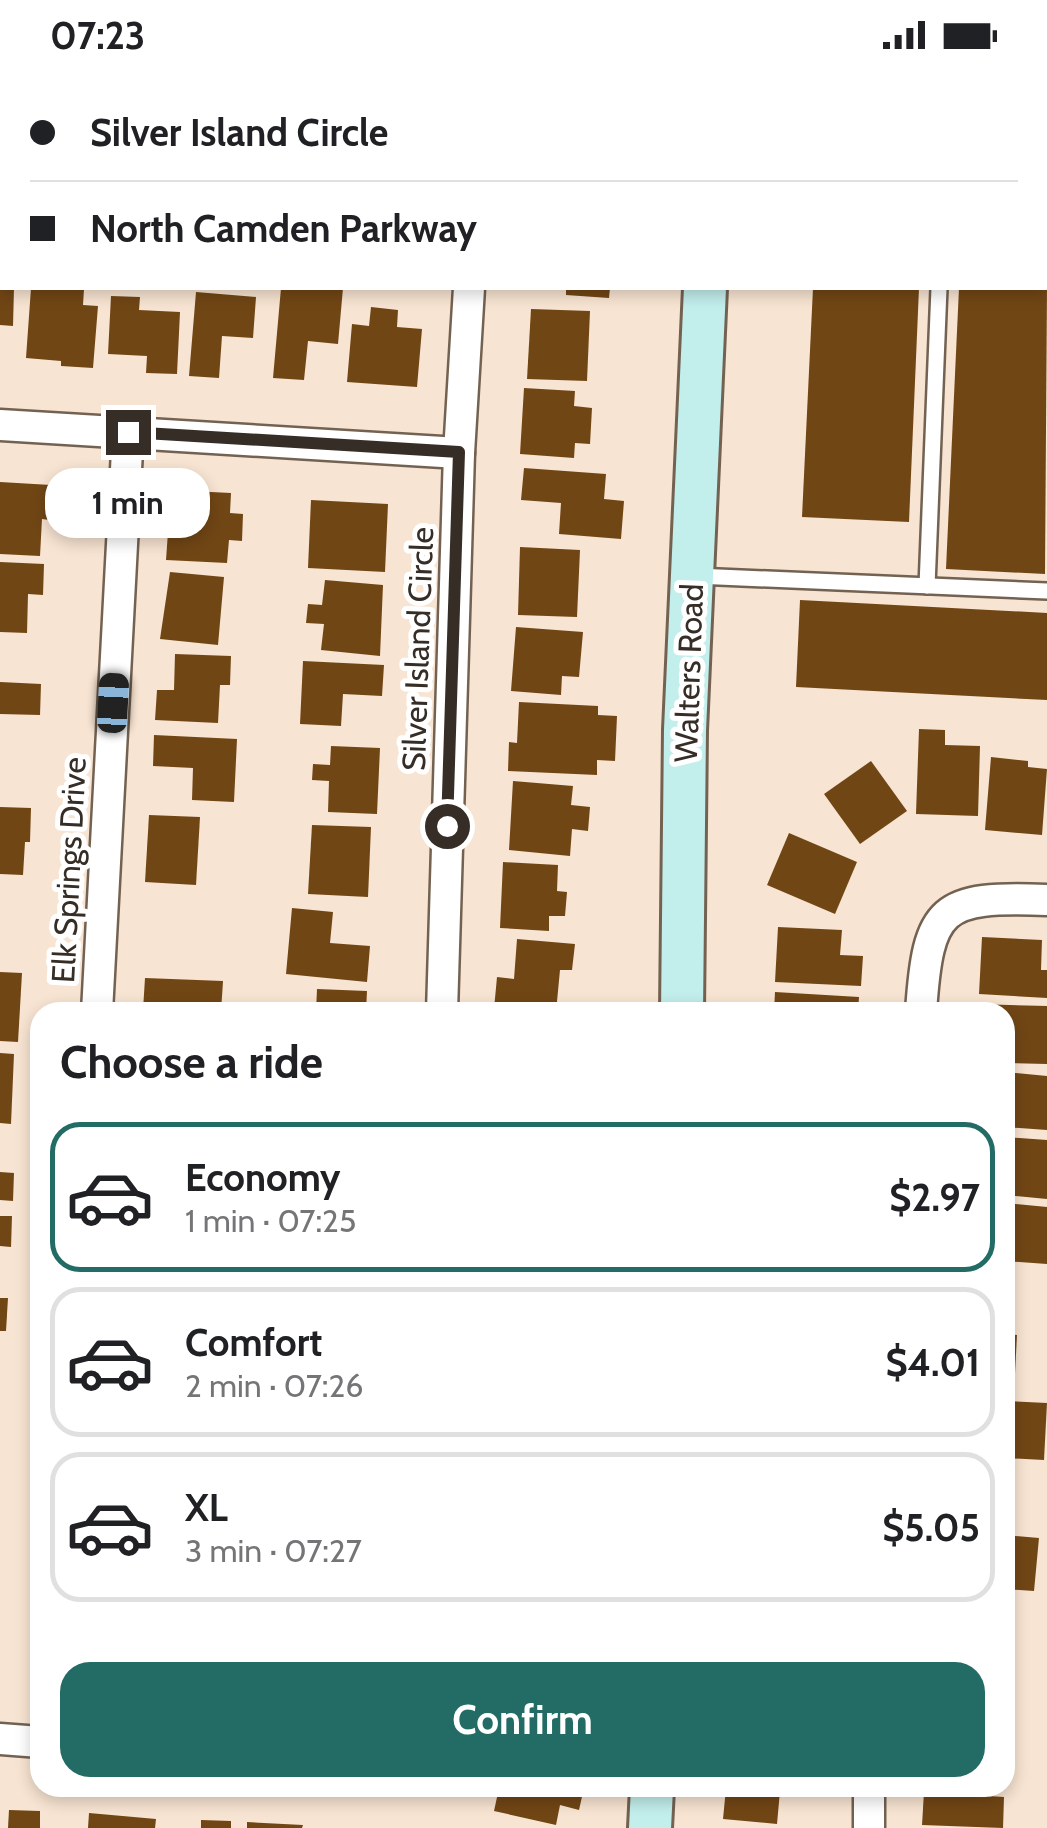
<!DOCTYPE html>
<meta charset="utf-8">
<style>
body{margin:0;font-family:Cabin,sans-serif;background:#f2f2f2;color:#202124;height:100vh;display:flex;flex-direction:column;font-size:38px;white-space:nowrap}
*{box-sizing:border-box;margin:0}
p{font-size:32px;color:#757577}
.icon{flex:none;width:55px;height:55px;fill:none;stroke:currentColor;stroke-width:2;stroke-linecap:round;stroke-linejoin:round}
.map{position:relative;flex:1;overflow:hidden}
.sheet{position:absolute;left:30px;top:932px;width:985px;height:795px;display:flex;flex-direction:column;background:#fff;border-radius:30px;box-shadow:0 5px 15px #0003}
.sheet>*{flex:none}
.hud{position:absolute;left:0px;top:0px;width:1048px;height:220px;box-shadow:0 5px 15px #0003;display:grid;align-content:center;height:220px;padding:0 30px;background:#fff}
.end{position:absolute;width:45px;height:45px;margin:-22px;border:12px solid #352d26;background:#fff;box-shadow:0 0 0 5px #fff}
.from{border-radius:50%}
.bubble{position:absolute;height:70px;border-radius:30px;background:#fff;box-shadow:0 5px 15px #0003;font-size:32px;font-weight:700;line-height:70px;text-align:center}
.car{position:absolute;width:30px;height:60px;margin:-30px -15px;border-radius:12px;box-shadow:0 0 8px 2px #0007;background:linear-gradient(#222 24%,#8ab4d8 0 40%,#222 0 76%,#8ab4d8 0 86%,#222 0)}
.hud b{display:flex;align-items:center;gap:35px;height:95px;font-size:38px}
.hud b+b{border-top:2px solid #e0e0e0}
.hud i{width:25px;height:25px;background:#202124}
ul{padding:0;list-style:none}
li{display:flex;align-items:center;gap:30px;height:150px;margin:0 20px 15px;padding:0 10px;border:5px solid #e0e0e0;border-radius:30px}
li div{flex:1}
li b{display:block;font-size:38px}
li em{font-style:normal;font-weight:700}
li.current{border-color:#226c65}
li>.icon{width:90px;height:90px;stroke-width:1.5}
h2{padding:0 30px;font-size:45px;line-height:120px}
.button{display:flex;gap:20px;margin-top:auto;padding:20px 30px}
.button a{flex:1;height:115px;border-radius:30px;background:#226c65;color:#fff;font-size:40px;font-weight:700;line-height:115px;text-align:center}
.status{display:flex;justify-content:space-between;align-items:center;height:70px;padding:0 50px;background:#fff;direction:ltr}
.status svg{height:28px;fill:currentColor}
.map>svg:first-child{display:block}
</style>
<div class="status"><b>07:23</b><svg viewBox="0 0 49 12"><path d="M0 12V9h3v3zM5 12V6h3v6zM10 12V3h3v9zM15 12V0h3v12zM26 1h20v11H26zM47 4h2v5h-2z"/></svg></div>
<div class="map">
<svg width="1047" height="1758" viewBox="0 0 1047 1758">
<rect width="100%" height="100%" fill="#f8e4d2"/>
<!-- building -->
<g fill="#714615">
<path d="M0 218H14L13 256 0 255Z"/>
<path d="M31 218 84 219 83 235 98 236 93 298 61 296V291L26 288Z"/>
<path d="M281 218H343L338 274 308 271 304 310 273 308Z"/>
<path d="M566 218H610L609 228 566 225Z"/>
<path d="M813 218H919L909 452 802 447Z"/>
<path d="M959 218H1047L1045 504 946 499Z"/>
<path d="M196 222 256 227 253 268 222 266 219 308 189 306Z"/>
<path d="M111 226 140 227 139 240 180 242 177 304 146 303 147 286 108 284Z"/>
<path d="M371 237 398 240 397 257 422 259 417 317 347 312 352 254 369 256Z"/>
<path d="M531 239 590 241 587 311 527 309Z"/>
<path d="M524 318 575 321 574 336 592 338 590 374 575 373 574 388 520 384Z"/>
<path d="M524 398 606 404 604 429 624 431 621 469 559 464 561 433 521 430Z"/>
<path d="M0 412 51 415 49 450 42 449 40 486 0 484Z"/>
<path d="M171 420 231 423 230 443 243 444 242 471 229 470 227 493 166 490Z"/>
<path d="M311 430 388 434 385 502 308 498Z"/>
<path d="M520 477 580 480 577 547 518 545Z"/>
<path d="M0 492 44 494 43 525 28 524 27 563 0 562Z"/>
<path d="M170 502 224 507 218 575 160 569Z"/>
<path d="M325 510 383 515 380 586 321 580 324 554 306 553 308 534 322 535Z"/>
<path d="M800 530 1047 543V630L796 617Z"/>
<path d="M516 557 583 562 579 607 562 606 561 625 511 621Z"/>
<path d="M175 584 231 586 230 615H220L218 653 155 650 157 620H174Z"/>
<path d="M303 591 384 595 382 626 343 624 341 656 300 654Z"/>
<path d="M0 612 41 614 40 645 0 644Z"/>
<path d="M519 632 598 636V645L617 646 615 691 597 690V705L508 701 509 672 517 673Z"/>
<path d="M919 659 945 660V675L980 676 978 746 916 744Z"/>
<path d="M154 665 237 669 234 732 192 730 193 698 153 696Z"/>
<path d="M331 676 380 678 377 744 328 742 329 711 312 710 313 694 330 695Z"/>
<path d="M991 687 1028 691V697L1047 699 1042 765 985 760Z"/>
<path d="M871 691 907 741 860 774 824 724Z"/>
<path d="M513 711 573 716 571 735 590 737 588 761 572 759 570 786 509 780Z"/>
<path d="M0 737 31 738 30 772H25L23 805 0 804Z"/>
<path d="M149 745 200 747 196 815 145 812Z"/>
<path d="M312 755 371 757 368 827 308 824Z"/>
<path d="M789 763 857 792 835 844 767 815Z"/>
<path d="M503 792 558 795 557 821 567 822 565 846H549V861L500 858Z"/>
<path d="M292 838 333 842 330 873 370 876 367 912 286 904Z"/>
<path d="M778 857 842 860 840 885 863 886 861 916 775 912Z"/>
<path d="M982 867 1042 870 1041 900H1047V928L979 924Z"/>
<path d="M517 869 575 874 572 900H560L556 942 494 939 497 907 514 909Z"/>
<path d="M0 902 22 903 18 972 0 971Z"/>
<path d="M145 908 223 911 221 942 143 940Z"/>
<path d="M317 919 367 921 366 942H316Z"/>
<path d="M775 922 859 927 858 942H774Z"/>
<path d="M975 934 1047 936V994L1005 993V942H975Z"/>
<path d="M0 983 14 984 11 1054 0 1053Z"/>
<path d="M1005 1002 1047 1006V1060L1005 1057Z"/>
<path d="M1005 1067 1047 1070V1129L1005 1125Z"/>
<path d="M0 1102 14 1103 13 1131 0 1130Z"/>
<path d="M1005 1133 1047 1137V1194L1005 1191Z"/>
<path d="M0 1146H12L11 1177 0 1176Z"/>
<path d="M1005 1198 1014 1199 1011 1256H1005Z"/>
<path d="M0 1228H8L6 1261H0Z"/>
<path d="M1005 1264 1017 1265 1014 1322H1005Z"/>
<path d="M1005 1331 1047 1333 1044 1390 1005 1388Z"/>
<path d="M1005 1465 1039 1468 1034 1521 1005 1519Z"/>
<path d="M1005 1596H1013L1009 1653 1005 1652Z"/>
<path d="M499 1718H584L579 1740 560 1735 556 1755 494 1741Z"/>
<path d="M726 1718H771L770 1720 780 1721 777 1754 723 1749Z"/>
<path d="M924 1722 1004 1727 1003 1758 922 1755Z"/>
<path d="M9 1740 40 1741V1758H8Z"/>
<path d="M89 1743 156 1749 155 1758H88Z"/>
<path d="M201 1750 231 1751V1758H201Z"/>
<path d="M247 1752 303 1755 302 1758H247Z"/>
</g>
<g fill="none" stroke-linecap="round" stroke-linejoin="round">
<defs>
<g id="lane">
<path d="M1045 179H1047"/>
<path d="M696 506 1047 521"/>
<path d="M927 516 939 218"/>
</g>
<g id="street">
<path d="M156 2 157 0"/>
<path d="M481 2V0"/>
<path d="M0 7H2"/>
<path d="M0 355 459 383"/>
<path d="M97 942 128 362"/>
<path d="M442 942 459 383 469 218"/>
<path d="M921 942C928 836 941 826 1047 830"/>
<path d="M0 1669 40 1672"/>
<path d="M869 1758V1718"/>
</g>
<g id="secondary">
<path d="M735 2 736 0"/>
<path d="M682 942 685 660 705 218"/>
<path d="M650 1758 652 1718"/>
</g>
</defs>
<!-- lane casing -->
<use href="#lane" stroke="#736252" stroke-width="20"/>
<!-- street casing -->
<use href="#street" stroke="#736252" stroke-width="35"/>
<!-- secondary casing -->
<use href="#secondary" stroke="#736252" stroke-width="48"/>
<!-- lane -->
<use href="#lane" stroke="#fff" stroke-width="15"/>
<!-- street -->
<use href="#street" stroke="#fff" stroke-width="30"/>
<!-- secondary -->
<use href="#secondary" stroke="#c2eeeb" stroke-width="42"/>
</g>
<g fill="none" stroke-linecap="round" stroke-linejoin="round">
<!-- route -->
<path stroke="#352d26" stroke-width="12" d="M128 362 459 382 447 756"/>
</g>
<g text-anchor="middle" stroke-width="10" stroke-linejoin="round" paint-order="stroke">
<!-- street labels -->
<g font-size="32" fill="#352d26" stroke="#fff">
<text transform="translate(418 579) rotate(-88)" y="11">Silver Island Circle</text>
<text transform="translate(689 603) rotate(-88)" y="11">Walters Road</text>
<text transform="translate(69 800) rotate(-87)" y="11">Elk Springs Drive</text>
</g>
</g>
</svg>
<i class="end from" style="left:447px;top:756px"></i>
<i class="end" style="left:128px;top:362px"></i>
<div class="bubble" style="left:45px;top:398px;width:165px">1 min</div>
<i class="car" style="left:113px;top:633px;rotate:3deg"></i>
<div class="hud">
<b><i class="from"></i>Silver Island Circle</b>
<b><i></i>North Camden Parkway</b>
</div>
<section class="sheet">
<h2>Choose a ride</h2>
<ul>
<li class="current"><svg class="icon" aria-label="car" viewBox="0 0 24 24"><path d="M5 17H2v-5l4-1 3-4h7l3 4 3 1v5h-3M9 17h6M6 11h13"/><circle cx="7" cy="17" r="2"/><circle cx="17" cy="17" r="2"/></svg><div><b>Economy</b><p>1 min · 07:25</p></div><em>$2.97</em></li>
<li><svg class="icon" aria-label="car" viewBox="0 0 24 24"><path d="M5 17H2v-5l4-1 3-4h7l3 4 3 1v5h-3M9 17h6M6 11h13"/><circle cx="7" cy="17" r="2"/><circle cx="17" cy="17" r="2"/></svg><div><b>Comfort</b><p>2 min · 07:26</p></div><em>$4.01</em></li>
<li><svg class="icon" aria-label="car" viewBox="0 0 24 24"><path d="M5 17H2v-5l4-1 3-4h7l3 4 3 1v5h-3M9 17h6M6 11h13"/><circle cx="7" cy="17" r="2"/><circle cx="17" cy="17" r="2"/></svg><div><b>XL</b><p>3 min · 07:27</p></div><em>$5.05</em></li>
</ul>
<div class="button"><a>Confirm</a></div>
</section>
</div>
